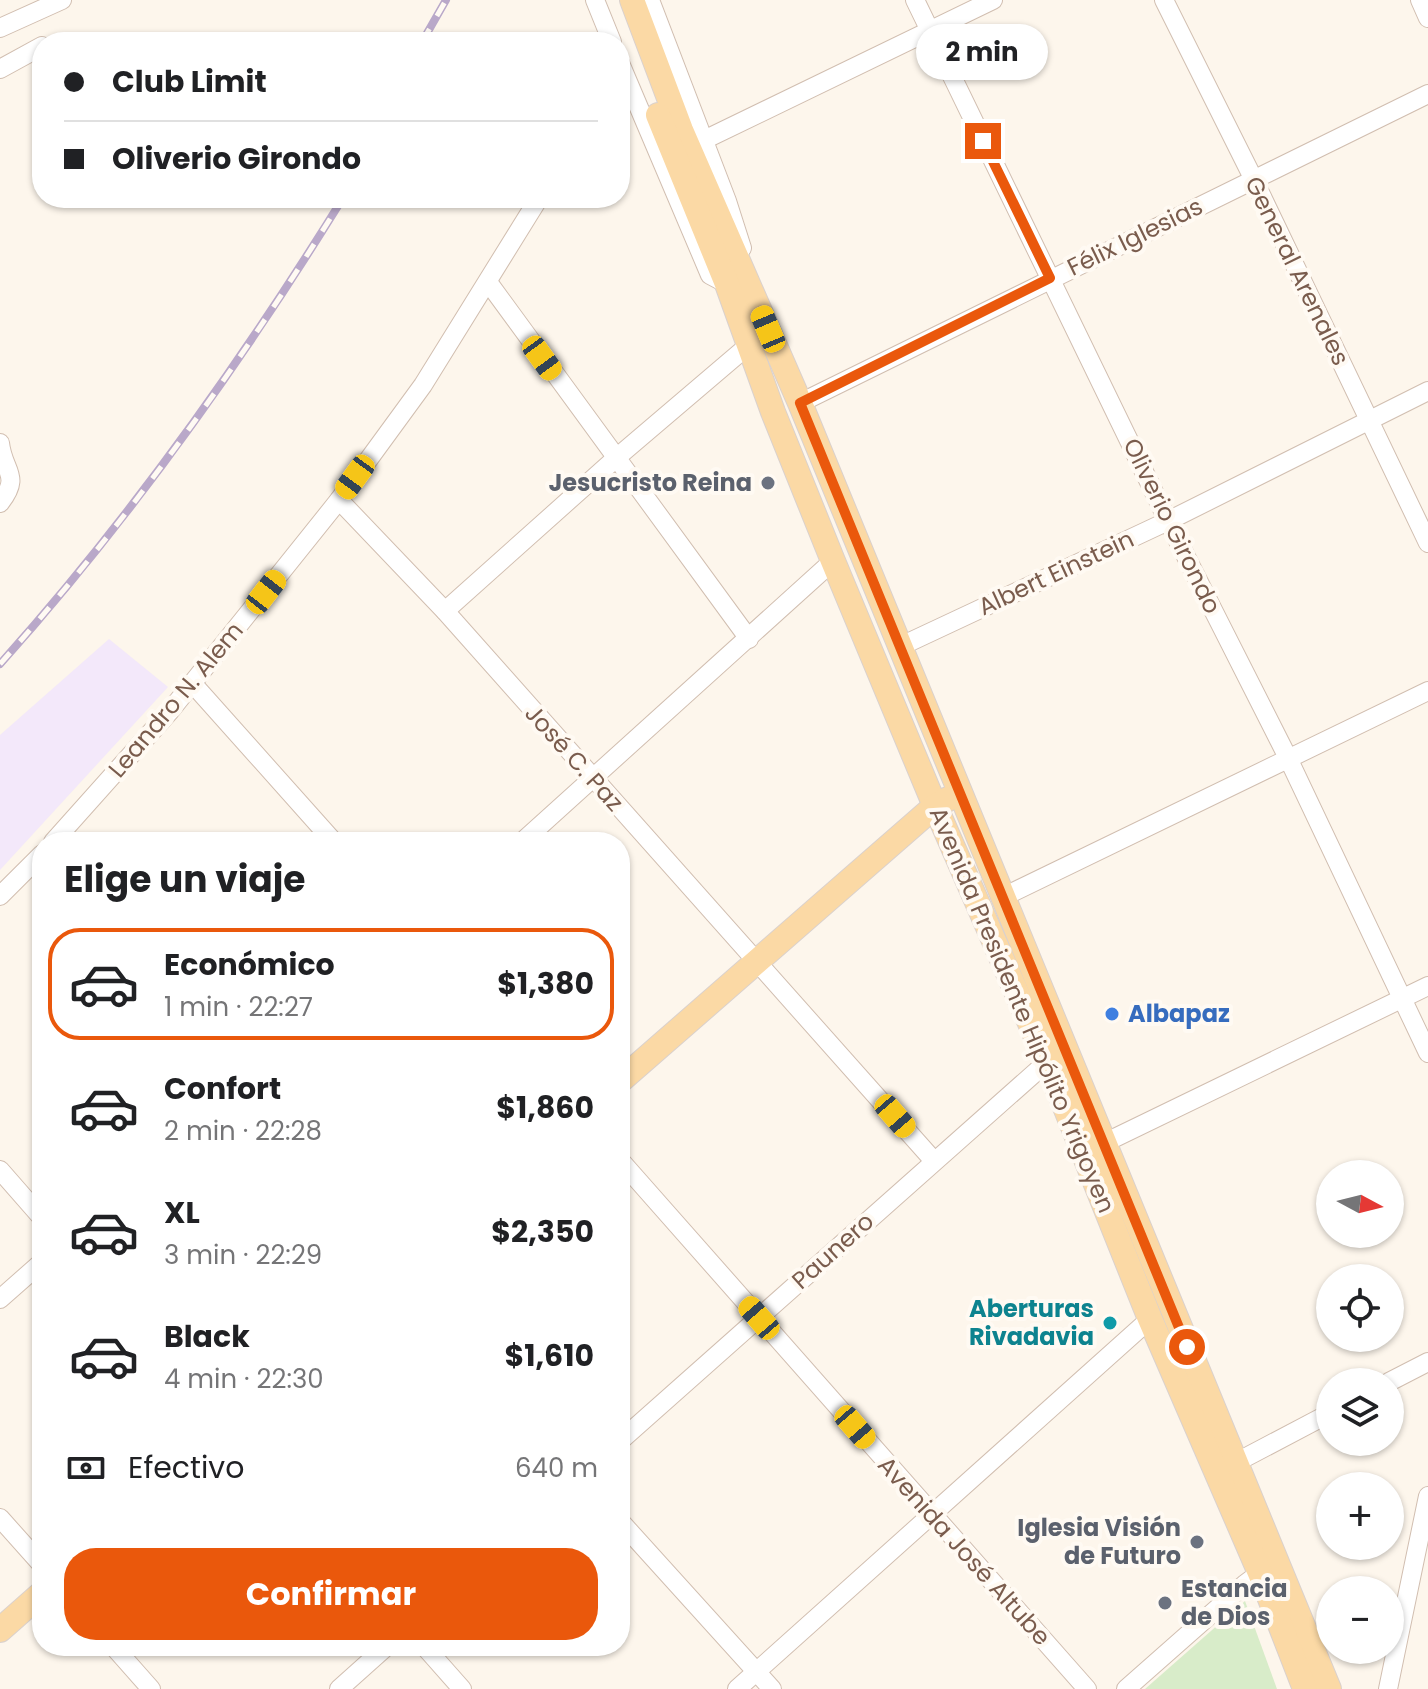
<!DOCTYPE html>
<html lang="es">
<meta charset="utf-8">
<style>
body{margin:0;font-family:Poppins,sans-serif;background:#f6f6f6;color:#202124;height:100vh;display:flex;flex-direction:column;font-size:30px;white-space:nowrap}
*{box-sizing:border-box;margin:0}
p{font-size:26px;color:#757577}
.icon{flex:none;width:44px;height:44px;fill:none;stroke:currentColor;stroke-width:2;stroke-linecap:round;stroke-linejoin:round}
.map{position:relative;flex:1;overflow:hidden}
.sheet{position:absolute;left:32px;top:832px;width:598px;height:824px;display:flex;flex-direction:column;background:#fff;border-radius:32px;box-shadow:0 2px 6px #0004}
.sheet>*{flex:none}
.top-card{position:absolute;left:32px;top:32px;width:598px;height:176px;border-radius:32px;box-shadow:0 2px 6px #0004;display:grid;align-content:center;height:176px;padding:0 32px;background:#fff}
.needle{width:52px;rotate:97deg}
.buttons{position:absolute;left:1316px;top:1160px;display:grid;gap:16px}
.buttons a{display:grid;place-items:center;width:88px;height:88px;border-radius:50%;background:#fff;box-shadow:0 2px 6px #0004;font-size:40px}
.end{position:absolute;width:36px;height:36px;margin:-18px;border:10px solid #ea580c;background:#fff;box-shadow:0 0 0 4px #fff}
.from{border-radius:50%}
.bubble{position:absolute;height:56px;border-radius:28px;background:#fff;box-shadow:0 2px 6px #0004;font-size:26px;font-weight:700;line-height:56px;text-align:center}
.car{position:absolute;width:24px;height:48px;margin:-24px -12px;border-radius:10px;box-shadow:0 0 6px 2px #0007;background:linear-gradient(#f5c518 24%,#345 0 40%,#f5c518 0 76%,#345 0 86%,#f5c518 0)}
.top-card b{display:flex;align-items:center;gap:28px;height:76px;font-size:30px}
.top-card b+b{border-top:2px solid #e0e0e0}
.top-card i{width:20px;height:20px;background:#202124}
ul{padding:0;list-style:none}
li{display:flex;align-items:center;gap:24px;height:112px;margin:0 16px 12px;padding:0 16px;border:4px solid transparent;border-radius:32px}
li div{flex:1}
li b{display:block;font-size:30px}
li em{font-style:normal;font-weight:700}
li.active{border-color:#ea580c}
li>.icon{width:72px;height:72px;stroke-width:1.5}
h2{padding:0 32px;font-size:36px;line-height:96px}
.pay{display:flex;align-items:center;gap:20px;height:88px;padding:0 32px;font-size:30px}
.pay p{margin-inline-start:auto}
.action{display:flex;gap:16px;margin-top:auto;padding:16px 32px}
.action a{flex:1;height:92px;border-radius:32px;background:#ea580c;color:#fff;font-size:32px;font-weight:700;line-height:92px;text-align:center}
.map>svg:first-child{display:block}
</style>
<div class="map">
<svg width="1428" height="1689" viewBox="0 0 1428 1689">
<rect width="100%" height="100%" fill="#fdf6ec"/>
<!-- education -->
<path fill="#f3e8fa" d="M109 639 168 687 0 870V735Z"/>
<!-- green -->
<path fill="#d8ecc9" d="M1245 1601 1277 1689H1145Z"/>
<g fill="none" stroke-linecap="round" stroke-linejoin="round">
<defs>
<g id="minor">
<path d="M595 0 612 42"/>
<path d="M650 0 727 201 742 248"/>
<path d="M915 0 1168 521 1288 758 1428 1053"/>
<path d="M1164 0 1253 178 1428 543"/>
<path d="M1420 0 1428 18"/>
<path d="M0 28 62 0"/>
<path d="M620 63 710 275 727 284"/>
<path d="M0 69 42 46"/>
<path d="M704 140 993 0"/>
<path d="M488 282 749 639"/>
<path d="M800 403 1428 94"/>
<path d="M0 443C3 472 22 475 0 503"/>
<path d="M339 500 445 611 934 1161"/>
<path d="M445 611 615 459 750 344"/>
<path d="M899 647 1168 521 1428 391"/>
<path d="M193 684 334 842"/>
<path d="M53 842 170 711 339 500 423 385 539 198"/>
<path d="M522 842 833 561"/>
<path d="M0 896 42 854"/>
<path d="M1003 897 1428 691"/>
<path d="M1096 1147 1428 986"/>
<path d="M620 1160 1087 1689"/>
<path d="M0 1170 42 1218"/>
<path d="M0 1299 42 1262"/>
<path d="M1389 1382 1428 1362"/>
<path d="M620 1441 1047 1062"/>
<path d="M1235 1463 1330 1413"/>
<path d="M0 1518 42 1565"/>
<path d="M620 1521 772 1689"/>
<path d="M113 1646 151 1689"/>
<path d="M424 1646 462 1689"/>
<path d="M339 1689 387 1646"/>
<path d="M737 1689 1150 1319"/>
<path d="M1126 1689 1245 1584 1269 1566"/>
<path d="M1388 1689 1428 1496"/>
</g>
<g id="major">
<path d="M632 0 681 130 800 403 1329 1689"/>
<path d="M658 115 727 284 773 412 833 561 935 806 1047 1062 1150 1319 1260 1573 1305 1689"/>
<path d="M620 1081 935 806 948 799"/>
<path d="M0 1630 42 1593"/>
</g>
</defs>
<!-- minor casing -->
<use href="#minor" stroke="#d1beb0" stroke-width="20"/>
<!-- major casing -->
<use href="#major" stroke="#dad1cd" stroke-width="26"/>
<!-- minor -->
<use href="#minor" stroke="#fff" stroke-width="18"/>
<!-- major -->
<use href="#major" stroke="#fbd9a5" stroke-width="24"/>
<defs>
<g id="rail">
<path d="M422 42 446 0"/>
<path d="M0 664C130 519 241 363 343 198"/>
</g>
</defs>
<!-- rail casing -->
<use href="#rail" stroke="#b9a8c9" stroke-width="8"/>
<!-- rail -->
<use href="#rail" stroke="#fffaf3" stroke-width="5" stroke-dasharray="15" stroke-linecap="butt"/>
</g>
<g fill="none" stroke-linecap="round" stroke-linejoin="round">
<!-- route -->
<path stroke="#ea580c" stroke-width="10" d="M983 141 1050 278 800 403 1187 1347"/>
</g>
<!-- markers -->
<g fill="#6b7280" stroke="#fffaf3" stroke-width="3">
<circle cx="768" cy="483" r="8"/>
<circle cx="1197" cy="1542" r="8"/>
<circle cx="1165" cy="1603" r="8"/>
</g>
<circle fill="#3f7fe0" stroke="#fffaf3" stroke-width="3" cx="1112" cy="1014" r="8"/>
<circle fill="#0f9aa8" stroke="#fffaf3" stroke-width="3" cx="1110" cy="1323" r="8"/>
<g text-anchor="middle" stroke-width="8" stroke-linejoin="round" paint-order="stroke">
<!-- street labels -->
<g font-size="24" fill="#7a5c4d" stroke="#fffaf3">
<text transform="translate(1135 237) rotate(-26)" y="8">Félix Iglesias</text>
<text transform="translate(1297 271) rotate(64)" y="8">General Arenales</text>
<text transform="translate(1172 526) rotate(64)" y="8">Oliverio Girondo</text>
<text transform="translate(1056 573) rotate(-25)" y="8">Albert Einstein</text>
<text transform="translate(176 700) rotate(-50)" y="8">Leandro N. Alem</text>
<text transform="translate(574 758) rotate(48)" y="8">José C. Paz</text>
<text transform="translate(1022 1010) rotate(67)" y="8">Avenida Presidente Hipólito Yrigoyen</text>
<text transform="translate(833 1251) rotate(-42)" y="8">Paunero</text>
<text transform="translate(964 1551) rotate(48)" y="8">Avenida José Altube</text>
</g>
<!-- worship labels -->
<g font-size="24" font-weight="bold" fill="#5b616d" stroke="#fffaf3" text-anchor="end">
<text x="752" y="491">Jesucristo Reina</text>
<text x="1181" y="1536">Iglesia Visión<tspan x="1181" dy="28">de Futuro</tspan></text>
<text x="1181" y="1597" text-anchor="start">Estancia<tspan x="1181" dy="28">de Dios</tspan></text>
</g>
<!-- shop labels -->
<g font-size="24" font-weight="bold" fill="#366cbe" stroke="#fffaf3" text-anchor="start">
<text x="1128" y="1022">Albapaz</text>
</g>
<!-- culture labels -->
<g font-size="24" font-weight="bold" fill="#0d838f" stroke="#fffaf3" text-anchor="end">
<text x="1094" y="1317">Aberturas<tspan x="1094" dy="28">Rivadavia</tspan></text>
</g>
</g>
</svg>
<div class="buttons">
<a><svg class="needle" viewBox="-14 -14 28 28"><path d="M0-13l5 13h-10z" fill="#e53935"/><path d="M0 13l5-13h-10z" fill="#757577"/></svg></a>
<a><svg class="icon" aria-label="locate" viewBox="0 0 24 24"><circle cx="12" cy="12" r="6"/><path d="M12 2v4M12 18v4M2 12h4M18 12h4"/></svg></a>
<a><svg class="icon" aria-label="layers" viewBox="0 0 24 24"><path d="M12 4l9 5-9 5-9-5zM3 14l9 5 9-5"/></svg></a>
<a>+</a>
<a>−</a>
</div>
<i class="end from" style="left:1187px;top:1347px"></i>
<i class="end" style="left:983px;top:141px"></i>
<div class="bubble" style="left:916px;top:24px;width:132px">2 min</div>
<i class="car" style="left:768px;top:329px;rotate:337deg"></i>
<i class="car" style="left:542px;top:358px;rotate:144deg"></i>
<i class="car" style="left:355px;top:477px;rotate:216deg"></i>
<i class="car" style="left:266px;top:592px;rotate:38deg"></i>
<i class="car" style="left:895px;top:1116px;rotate:139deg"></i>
<i class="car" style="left:759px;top:1318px;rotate:319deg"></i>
<i class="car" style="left:855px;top:1427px;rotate:139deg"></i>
<div class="top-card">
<b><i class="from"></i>Club Limit</b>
<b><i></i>Oliverio Girondo</b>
</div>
<section class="sheet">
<h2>Elige un viaje</h2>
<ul>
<li class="active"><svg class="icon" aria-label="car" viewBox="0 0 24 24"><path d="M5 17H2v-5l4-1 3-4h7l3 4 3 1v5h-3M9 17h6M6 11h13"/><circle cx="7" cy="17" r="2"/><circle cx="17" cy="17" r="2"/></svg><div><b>Económico</b><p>1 min · 22:27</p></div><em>$1,380</em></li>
<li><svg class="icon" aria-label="car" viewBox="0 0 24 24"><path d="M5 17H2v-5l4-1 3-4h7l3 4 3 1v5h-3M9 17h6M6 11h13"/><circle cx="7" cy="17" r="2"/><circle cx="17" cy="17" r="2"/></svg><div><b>Confort</b><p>2 min · 22:28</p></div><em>$1,860</em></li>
<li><svg class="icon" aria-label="car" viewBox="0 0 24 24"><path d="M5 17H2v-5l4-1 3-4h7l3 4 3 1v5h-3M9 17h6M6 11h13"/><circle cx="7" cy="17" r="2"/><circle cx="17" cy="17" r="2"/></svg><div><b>XL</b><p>3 min · 22:29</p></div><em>$2,350</em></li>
<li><svg class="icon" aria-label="car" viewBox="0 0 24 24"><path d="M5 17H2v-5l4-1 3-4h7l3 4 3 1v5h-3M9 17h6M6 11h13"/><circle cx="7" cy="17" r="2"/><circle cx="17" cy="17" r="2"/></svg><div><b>Black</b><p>4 min · 22:30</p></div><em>$1,610</em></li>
</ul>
<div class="pay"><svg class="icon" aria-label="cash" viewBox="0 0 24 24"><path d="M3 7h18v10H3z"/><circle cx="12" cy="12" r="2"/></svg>Efectivo<p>640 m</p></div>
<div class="action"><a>Confirmar</a></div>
</section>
</div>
